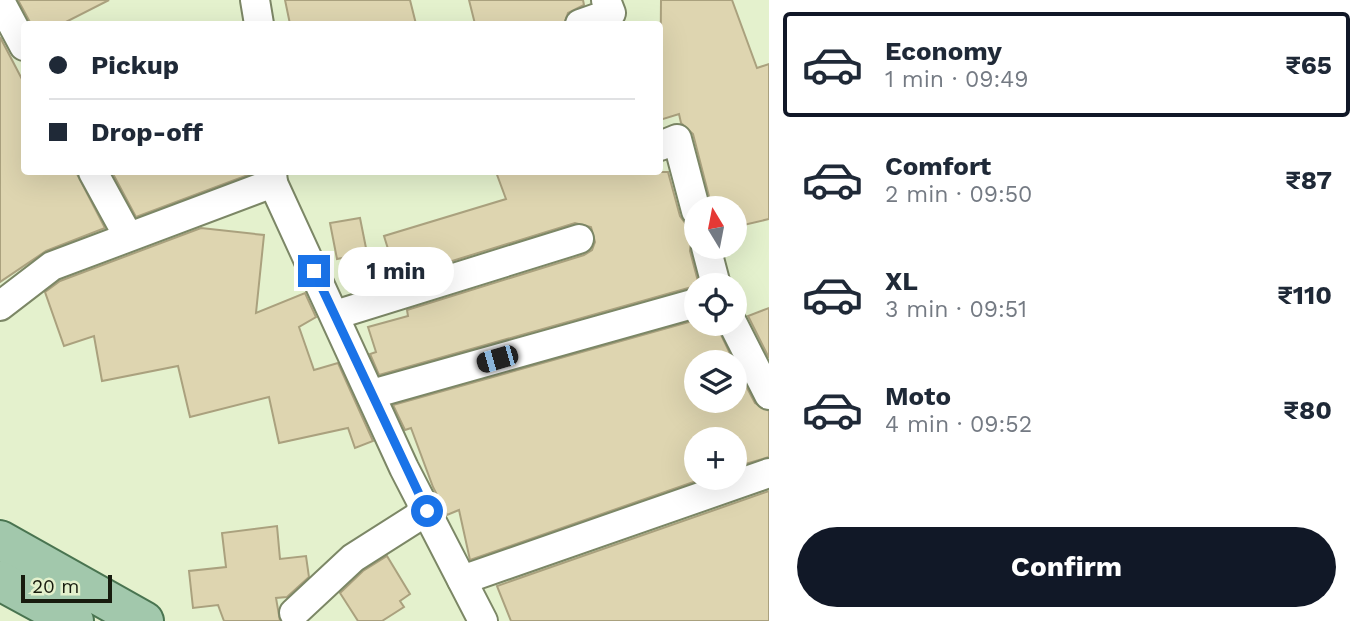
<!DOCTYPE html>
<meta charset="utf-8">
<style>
body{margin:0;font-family:"Work Sans",sans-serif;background:#f2f2f3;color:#1f2937;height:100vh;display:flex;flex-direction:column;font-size:26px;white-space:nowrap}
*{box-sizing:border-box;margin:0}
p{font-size:23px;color:#747a83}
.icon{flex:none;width:38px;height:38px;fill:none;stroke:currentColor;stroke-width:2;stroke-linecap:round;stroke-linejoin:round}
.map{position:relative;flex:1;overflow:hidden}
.side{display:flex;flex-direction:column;background:#fff;width:595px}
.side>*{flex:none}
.hud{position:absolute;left:21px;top:21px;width:642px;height:154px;border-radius:7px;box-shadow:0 7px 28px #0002;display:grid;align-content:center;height:154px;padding:0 28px;background:#fff}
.needle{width:46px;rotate:350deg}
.fabs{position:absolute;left:684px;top:196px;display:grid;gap:14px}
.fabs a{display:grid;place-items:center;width:63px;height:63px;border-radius:50%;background:#fff;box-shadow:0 7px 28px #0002;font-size:35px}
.scale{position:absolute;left:21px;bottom:18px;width:91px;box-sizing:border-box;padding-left:7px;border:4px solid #171b0e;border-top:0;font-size:19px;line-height:24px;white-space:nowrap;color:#171b0e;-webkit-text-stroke:5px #e4f1cd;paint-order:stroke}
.end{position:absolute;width:32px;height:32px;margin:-16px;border:9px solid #1a73e8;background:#fff;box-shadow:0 0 0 4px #fff}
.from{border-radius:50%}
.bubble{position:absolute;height:49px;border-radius:24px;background:#fff;box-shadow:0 7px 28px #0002;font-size:23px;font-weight:700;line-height:49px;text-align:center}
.car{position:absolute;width:21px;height:42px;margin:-21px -10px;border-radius:9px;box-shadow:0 0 5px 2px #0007;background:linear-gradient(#222 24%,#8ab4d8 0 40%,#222 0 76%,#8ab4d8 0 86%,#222 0)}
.hud b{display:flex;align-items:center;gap:24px;height:66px;font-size:26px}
.hud b+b{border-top:2px solid #e0e1e3}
.hud i{width:18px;height:18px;background:#1f2937}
ul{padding:12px 0 0;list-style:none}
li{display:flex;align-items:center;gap:21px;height:105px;margin:0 14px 10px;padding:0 14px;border:4px solid transparent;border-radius:7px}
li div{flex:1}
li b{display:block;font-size:26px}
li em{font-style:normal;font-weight:700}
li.current{border-color:#111827}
li>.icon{width:63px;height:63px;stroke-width:1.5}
.primary-button{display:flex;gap:14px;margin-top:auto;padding:14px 28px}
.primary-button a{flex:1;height:80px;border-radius:42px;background:#111827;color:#fff;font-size:28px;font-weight:700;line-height:80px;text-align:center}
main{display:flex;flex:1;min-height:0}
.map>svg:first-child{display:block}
</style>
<main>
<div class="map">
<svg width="769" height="621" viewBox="0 0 769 621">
<rect width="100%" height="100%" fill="#e4f1cd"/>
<!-- building -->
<g fill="#ded5b0" stroke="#aaa17e" stroke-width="2">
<path d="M18 0H109L62 24H31Z"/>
<path d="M285 0H410L416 24H290Z"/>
<path d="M469 0H583L584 5 568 13 564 24H475Z"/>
<path d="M661 0H732L757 68 769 64V219L735 227V208H712L693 134 681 123 679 114 660 120Z"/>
<path d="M0 37 24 83V172H76L105 228 46 251 0 282Z"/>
<path d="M112 172H256L136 217Z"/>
<path d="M496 172H668L680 216 685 223 696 227V234L691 237 690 251 699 285 379 375 370 354 376 352 368 327 408 316 407 310 584 255 592 250 595 242 591 227 575 223 397 278 384 236 506 199Z"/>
<path d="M360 218 367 253 337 259 330 223Z"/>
<path d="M201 228 264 235 256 313 305 293 316 317 299 327 314 370 338 363 373 441 355 448 348 428 279 443 269 397 190 417 178 366 102 381 94 336 64 346 45 292 60 281Z"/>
<path d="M769 308V358L748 316Z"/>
<path d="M696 320V324H716L734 362H696V401H735V365L755 403 769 411V457L735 467V439H696V478H705L470 560 459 510 447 515 433 487 411 428 405 430 393 405Z"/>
<path d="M769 491V621H511L497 586Z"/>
<path d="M277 526 280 559 306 556 309 577 287 597 276 598 280 621H224L218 605 193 608 189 571 226 567 222 533Z"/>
<path d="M387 556 410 594 400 601 404 607 382 621H358L340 593 363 571Z"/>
</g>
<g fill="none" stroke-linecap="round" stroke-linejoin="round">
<defs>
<g id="minor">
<path d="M255 0 259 24"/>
<path d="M0 1 24 46"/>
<path d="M580 24 611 13 606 0"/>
<path d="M660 146 677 139 696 211"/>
<path d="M93 172 128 236"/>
<path d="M273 183 404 468 483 621"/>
<path d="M706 247 716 285"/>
<path d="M0 306 52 266 273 183 272 172"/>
<path d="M335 315 579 239"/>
<path d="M733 324 769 395"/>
<path d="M372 394 696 303"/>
<path d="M462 580 769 473"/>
<path d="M294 613 353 558 427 511"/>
</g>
<g id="primary">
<path d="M0 540 144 621"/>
<path d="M0 581 74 621"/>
</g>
</defs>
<!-- minor casing -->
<use href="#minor" stroke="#7c8766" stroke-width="32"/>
<!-- primary casing -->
<use href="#primary" stroke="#497450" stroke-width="42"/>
<!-- minor -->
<use href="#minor" stroke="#fff" stroke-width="28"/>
<!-- primary -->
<use href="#primary" stroke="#a2c8ac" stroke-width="38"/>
</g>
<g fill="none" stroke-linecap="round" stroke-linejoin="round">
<!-- route -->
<path stroke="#1a73e8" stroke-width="9" d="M314 271 427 511"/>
</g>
</svg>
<div class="fabs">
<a><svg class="needle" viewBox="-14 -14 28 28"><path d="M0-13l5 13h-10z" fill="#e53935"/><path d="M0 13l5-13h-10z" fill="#747a83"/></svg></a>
<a><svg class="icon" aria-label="locate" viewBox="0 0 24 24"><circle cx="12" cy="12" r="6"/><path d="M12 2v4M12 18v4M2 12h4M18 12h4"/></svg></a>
<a><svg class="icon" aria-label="layers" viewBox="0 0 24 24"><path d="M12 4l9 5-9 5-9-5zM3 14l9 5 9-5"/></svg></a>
<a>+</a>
</div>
<div class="scale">20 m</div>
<i class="end from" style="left:427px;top:511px"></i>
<i class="end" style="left:314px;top:271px"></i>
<div class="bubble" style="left:338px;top:247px;width:116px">1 min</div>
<i class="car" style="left:497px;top:359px;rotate:254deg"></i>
<div class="hud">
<b><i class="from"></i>Pickup</b>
<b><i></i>Drop-off</b>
</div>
</div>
<section class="side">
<ul>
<li class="current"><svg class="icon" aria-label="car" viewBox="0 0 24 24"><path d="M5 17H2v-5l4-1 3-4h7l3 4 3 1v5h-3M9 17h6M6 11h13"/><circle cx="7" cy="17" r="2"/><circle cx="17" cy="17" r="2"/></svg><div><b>Economy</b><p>1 min · 09:49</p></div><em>₹65</em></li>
<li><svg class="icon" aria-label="car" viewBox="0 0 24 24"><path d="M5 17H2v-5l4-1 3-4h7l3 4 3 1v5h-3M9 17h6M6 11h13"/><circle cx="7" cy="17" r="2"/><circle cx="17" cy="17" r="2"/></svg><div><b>Comfort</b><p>2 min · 09:50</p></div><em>₹87</em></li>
<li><svg class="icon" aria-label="car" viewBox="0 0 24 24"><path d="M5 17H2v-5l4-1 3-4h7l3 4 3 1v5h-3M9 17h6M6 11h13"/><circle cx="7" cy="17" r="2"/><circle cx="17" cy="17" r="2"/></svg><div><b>XL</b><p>3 min · 09:51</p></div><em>₹110</em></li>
<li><svg class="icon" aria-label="car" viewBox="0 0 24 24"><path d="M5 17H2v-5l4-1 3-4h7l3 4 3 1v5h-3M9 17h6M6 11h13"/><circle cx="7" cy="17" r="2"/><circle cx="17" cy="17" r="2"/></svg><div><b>Moto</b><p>4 min · 09:52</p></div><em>₹80</em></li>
</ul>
<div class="primary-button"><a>Confirm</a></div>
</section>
</main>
